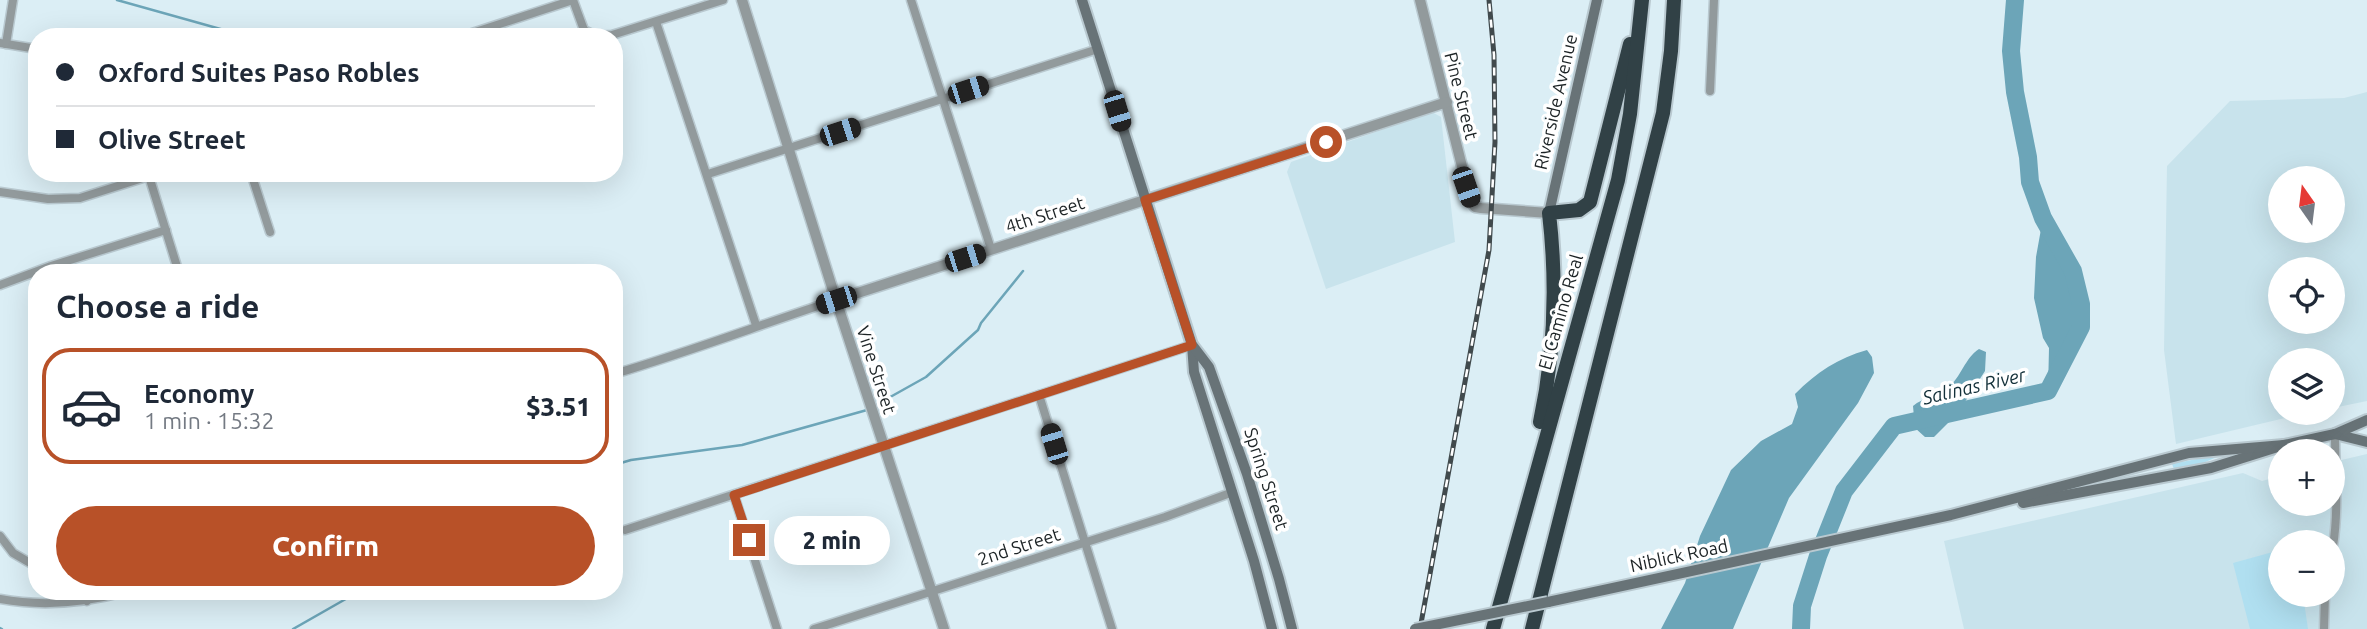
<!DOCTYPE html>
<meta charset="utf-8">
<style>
body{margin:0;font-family:Ubuntu,sans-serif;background:#f6f6f7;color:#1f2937;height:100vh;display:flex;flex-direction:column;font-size:26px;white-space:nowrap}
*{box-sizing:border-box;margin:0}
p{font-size:23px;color:#747a83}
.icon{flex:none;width:38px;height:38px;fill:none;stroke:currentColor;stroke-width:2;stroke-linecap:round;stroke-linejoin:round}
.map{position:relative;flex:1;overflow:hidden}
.drawer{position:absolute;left:28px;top:264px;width:595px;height:336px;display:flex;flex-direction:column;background:#fff;border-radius:28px;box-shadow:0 7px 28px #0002}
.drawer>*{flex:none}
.top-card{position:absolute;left:28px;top:28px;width:595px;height:154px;border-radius:28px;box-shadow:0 7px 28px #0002;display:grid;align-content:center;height:154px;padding:0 28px;background:#fff}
.needle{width:46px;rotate:346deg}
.fabs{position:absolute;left:2268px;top:166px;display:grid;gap:14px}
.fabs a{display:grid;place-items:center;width:77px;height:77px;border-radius:50%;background:#fff;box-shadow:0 7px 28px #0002;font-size:35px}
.end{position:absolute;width:32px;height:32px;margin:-16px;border:9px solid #b85128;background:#fff;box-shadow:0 0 0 4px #fff}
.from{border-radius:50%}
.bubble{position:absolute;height:49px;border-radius:24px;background:#fff;box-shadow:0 7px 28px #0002;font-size:23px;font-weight:800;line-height:49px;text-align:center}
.car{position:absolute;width:21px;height:42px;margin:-21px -10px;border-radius:9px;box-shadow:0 0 5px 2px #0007;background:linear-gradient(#222 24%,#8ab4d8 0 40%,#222 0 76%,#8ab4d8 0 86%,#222 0)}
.top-card b{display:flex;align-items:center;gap:24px;height:66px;font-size:26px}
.top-card b+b{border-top:2px solid #e0e1e3}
.top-card i{width:18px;height:18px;background:#1f2937}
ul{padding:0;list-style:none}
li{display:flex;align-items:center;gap:21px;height:116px;margin:0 14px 10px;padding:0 14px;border:4px solid transparent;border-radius:28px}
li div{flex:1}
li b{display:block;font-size:26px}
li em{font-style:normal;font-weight:800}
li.on{border-color:#b85128}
li>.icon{width:63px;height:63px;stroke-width:1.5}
h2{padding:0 28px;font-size:32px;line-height:84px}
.primary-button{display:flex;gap:14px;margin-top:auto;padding:14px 28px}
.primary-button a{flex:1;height:80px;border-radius:42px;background:#b85128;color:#fff;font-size:28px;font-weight:800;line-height:80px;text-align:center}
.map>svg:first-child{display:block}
</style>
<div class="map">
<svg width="2367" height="629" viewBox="0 0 2367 629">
<rect width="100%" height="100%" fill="#dbeef5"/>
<!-- built -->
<g fill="#c8e3ec" fill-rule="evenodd">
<path d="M2367 92V401L2333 408V360H2280V413H2306L2176 444 2164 350 2167 166 2230 101 2344 98ZM2280 178H2333V231H2280ZM2280 270H2333V322H2280Z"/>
<path d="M1432 112 1441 117 1455 242 1326 289 1287 172 1291 162Z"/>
<path d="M2367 454V629H1964L1944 541 2243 473 2262 481 2280 476V504H2333V462ZM2280 542H2333V595H2280Z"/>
</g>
<!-- green -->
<g fill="#b0dff0">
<path d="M2226 453 2203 463 2174 469 2172 464Z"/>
<path d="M2280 550V595H2303L2308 629H2250L2233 563Z"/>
</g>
<!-- water -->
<g fill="#6ca5b8">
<path d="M2043 218 2073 271 2081 304V327L2048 391 2049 348 2043 338 2034 298 2036 257Z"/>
<path d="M1979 349 1986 352 1985 371 1957 414 1934 437H1925L1915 428 1913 406C1923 397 1938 397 1948 388 1961 377 1965 358 1979 349Z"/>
<path d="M1867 350 1872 357 1874 373 1858 403 1789 498 1733 629H1661L1685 583 1700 536 1731 470 1761 441 1792 424 1798 407 1795 394C1817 372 1838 358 1867 350Z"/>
</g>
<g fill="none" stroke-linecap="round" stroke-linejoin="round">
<!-- stream -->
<g stroke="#6ca5b8" stroke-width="2.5">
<path d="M117 0 249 37"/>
<path d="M614 465 631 460 742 445 867 410 926 377 978 330 981 323 1023 271"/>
<path d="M0 628 2 629"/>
<path d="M293 629 358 592"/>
</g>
<!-- river -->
<path stroke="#6ca5b8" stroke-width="18" d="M1801 629 1802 606 1818 556 1844 491 1894 426 2048 391 2081 327V304L2073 271 2043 218 2030 182 2028 157 2015 92 2011 51 2015 0"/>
<defs>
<g id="minor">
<path d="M573 0 584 30 596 36 612 35 723 0"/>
<path d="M911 0 991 249"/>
<path d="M656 22 756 325"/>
<path d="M460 37 573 0"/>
<path d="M0 43 37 49"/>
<path d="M6 44 13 0"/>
<path d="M1710 91 1714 0"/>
<path d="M148 173 179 273"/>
<path d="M251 173 270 232"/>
<path d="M708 174 1098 49"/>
<path d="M0 192 48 199 80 198 149 176"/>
<path d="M0 285 51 266 166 230"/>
<path d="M614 374C689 352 762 324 836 300"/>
<path d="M1039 395 1112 629"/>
<path d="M734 495 777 629"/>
<path d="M625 530 1192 345"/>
<path d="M0 536 13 553 37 567"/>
<path d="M2333 546C2339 509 2335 472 2335 434"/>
<path d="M79 592 87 601"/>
<path d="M0 599C42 607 84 603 125 592"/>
<path d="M814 629 1165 517 1233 492"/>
<path d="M2324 629 2325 595"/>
</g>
<g id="tertiary">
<path d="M742 0 836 300 944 629"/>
<path d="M1420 0 1471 202 1475 207 1481 208 1549 213"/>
<path d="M836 300 1447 102"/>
</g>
<g id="secondary">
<path d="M1082 0 1192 345 1194 372 1254 561 1272 629"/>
<path d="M1549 213 1597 0"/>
<path d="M1193 346 1209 367 1247 474 1279 579 1292 629"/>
<path d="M2335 434 2367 442"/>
<path d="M2023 503 2211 468 2284 445 2335 434 2367 420"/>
<path d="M1548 602 1951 515 2189 453 2284 445"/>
</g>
<g id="motorway">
<path d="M1540 422C1555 353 1557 282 1549 213L1579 210 1590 202 1630 44"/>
<path d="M1493 629 1618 180 1630 114 1642 0"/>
<path d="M1532 629 1663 113 1671 51 1674 0"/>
</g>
</defs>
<!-- minor casing -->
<use href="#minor" stroke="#b9c9d0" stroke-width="11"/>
<!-- tertiary casing -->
<use href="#tertiary" stroke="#b9c9d0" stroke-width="13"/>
<!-- secondary casing -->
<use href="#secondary" stroke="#b9c9d0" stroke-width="14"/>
<!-- motorway casing -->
<use href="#motorway" stroke="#b9c9d0" stroke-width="18"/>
<!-- minor -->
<use href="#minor" stroke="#929a9c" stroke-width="8"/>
<!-- tertiary -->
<use href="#tertiary" stroke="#929a9c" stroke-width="10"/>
<!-- secondary -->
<use href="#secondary" stroke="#687377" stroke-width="10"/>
<!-- motorway -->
<use href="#motorway" stroke="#314146" stroke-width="14"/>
<defs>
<path id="rail" d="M1420 629 1489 250 1495 142 1494 55 1489 0"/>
</defs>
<!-- rail casing -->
<use href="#rail" stroke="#414a4d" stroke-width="5"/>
<!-- rail -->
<use href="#rail" stroke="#fff" stroke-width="2.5" stroke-dasharray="8" stroke-linecap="butt"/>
<defs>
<path id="secondary-bridge" d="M1415 629 1548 602"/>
</defs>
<!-- secondary-bridge casing -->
<use href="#secondary-bridge" stroke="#b9c9d0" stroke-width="14" stroke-linecap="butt"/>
<!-- secondary-bridge -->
<use href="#secondary-bridge" stroke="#687377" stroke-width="10"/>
</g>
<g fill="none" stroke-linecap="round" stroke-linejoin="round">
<!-- route -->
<path stroke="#b85128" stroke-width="9" d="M749 540 734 495 1192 345 1145 200 1326 142"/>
</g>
<g text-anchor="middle" stroke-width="7" stroke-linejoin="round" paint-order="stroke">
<!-- street labels -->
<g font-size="18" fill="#1c2325" stroke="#fff">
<text transform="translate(1461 96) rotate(76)" y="6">Pine Street</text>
<text transform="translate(1556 102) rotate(-77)" y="6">Riverside Avenue</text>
<text transform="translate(1045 215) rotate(-18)" y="6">4th Street</text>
<text transform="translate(1561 312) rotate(-74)" y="6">El Camino Real</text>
<text transform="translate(876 370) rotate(72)" y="6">Vine Street</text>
<text transform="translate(1266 479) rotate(72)" y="6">Spring Street</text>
<text transform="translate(1019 547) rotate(-18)" y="6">2nd Street</text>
<text transform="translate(1679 556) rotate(-12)" y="6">Niblick Road</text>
</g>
<!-- water labels -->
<g font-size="19" font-style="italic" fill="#133039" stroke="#fff">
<text transform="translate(1974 386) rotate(-13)" y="7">Salinas River</text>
</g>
</g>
</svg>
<div class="fabs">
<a><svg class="needle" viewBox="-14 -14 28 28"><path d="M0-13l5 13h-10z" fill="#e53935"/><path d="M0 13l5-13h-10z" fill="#747a83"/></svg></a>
<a><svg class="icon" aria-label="locate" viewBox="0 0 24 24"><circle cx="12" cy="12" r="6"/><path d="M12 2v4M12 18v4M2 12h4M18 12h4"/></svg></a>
<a><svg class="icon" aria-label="layers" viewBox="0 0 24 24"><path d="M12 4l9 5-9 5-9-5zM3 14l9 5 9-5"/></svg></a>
<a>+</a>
<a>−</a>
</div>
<i class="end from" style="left:1326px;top:142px"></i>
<i class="end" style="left:749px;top:540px"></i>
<div class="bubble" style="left:774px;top:516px;width:116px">2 min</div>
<i class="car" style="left:968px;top:90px;rotate:72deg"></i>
<i class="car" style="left:1117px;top:111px;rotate:163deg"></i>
<i class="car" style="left:840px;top:132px;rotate:72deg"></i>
<i class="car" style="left:1466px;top:187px;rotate:161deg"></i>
<i class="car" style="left:965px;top:258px;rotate:72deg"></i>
<i class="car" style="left:836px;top:300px;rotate:252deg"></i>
<i class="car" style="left:1054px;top:444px;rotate:343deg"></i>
<div class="top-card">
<b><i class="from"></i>Oxford Suites Paso Robles</b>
<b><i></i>Olive Street</b>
</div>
<section class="drawer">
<h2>Choose a ride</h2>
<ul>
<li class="on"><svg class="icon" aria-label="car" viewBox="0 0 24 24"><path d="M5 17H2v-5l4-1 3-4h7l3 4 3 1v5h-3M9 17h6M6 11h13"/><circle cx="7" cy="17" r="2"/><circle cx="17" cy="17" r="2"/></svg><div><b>Economy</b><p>1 min · 15:32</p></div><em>$3.51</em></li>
</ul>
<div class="primary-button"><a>Confirm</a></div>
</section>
</div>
